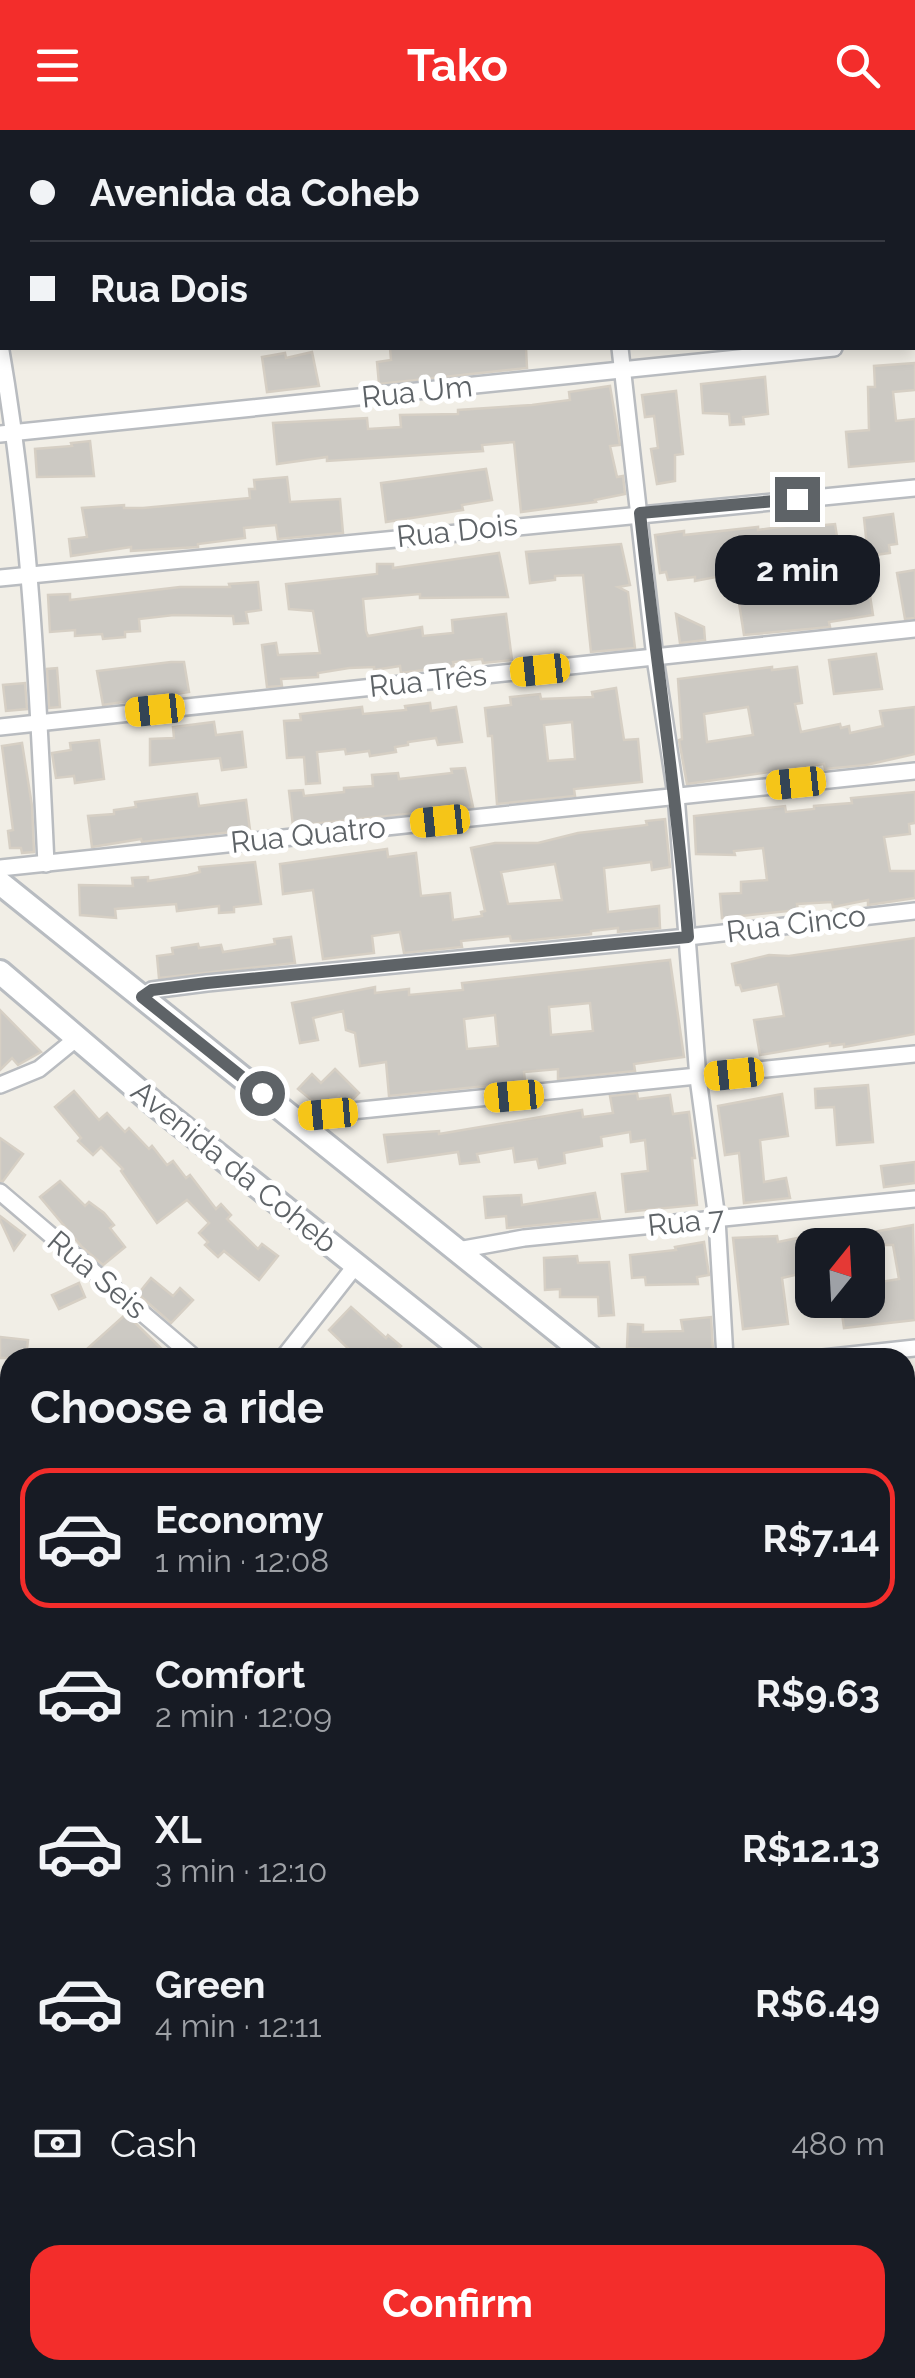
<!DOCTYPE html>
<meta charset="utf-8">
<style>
body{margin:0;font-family:Raleway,sans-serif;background:#242831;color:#f1f3f6;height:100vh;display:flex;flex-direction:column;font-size:38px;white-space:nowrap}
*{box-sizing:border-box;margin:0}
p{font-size:32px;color:#9ea1a6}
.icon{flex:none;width:55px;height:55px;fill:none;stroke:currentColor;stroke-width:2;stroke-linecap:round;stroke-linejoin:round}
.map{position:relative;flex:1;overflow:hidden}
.sheet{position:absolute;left:0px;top:1218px;width:915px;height:1032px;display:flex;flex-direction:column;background:#171b24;border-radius:30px 30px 0 0;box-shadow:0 5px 15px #0003}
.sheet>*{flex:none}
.hud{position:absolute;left:0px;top:0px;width:915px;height:220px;box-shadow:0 5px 15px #0003;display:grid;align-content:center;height:220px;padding:0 30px;background:#171b24}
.needle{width:65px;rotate:18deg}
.buttons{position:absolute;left:795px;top:1098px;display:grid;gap:20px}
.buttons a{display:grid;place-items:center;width:90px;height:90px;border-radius:20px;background:#171b24;box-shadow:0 5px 15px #0003;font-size:50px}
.end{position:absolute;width:45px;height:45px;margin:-22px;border:12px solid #5e6367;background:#fff;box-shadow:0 0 0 5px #fff}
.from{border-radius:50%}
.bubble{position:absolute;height:70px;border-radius:30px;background:#171b24;box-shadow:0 5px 15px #0003;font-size:32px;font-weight:700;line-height:70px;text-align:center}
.car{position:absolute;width:30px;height:60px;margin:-30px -15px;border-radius:12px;box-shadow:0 0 8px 2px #0007;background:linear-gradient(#f5c518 24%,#345 0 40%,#f5c518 0 76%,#345 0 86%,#f5c518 0)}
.hud b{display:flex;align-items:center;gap:35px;height:95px;font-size:38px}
.hud b+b{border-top:2px solid #363941}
.hud i{width:25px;height:25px;background:#f1f3f6}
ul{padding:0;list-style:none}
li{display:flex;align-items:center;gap:30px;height:140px;margin:0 20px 15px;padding:0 10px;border:5px solid transparent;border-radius:30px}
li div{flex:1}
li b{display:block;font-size:38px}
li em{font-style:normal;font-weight:700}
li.on{border-color:#f32d2b}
li>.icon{width:90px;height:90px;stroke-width:1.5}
h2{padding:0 30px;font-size:45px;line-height:120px}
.pay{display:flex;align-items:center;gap:25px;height:110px;padding:0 30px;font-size:38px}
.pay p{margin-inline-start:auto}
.cta{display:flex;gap:20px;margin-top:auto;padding:20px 30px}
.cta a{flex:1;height:115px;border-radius:30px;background:#f32d2b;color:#fff;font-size:40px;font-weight:700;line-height:115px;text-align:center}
header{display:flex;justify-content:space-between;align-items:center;height:130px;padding:0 30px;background:#f32d2b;color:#fff;font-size:45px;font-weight:700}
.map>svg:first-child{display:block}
</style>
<header><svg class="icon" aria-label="menu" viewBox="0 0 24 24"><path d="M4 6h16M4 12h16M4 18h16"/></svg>Tako<svg class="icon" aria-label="search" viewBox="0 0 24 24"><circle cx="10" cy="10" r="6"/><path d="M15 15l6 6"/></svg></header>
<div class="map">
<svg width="915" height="2248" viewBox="0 0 915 2248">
<rect width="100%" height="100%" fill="#f1eee6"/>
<!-- building -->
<g fill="#ccc9c3" stroke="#d6cfc4" stroke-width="2.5" fill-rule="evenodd">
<path d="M390 218H526L527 238 379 254 377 232 391 230Z"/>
<path d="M312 222 319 256 267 262 262 227 285 223 286 228Z"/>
<path d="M915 233V260L893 262 896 291 915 289V331L849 337 846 302 869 300 868 257H875L874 236Z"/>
<path d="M765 247 768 284 743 287 744 294 730 295 729 284 703 283 701 254Z"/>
<path d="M610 256 620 315 610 316 617 347 623 346 625 364 595 370 596 372 521 382 514 312 482 315 483 321 327 331V327L277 334 273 293 367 288 368 299 401 297 400 285 458 284V280L532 275 570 270 569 262Z"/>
<path d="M676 261 683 324 675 325V351L657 354 651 319 658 318 654 286 645 287 642 265Z"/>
<path d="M90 311 94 346 37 347 35 319 72 316 71 313Z"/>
<path d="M486 339 492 370 462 375 463 380 386 392 381 353Z"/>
<path d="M287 347 290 372 340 369 343 403 278 409 276 395 244 398 245 408 198 414V417L131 421V417L71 426 69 409 87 407 82 378 124 375V378H143L250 368 249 359H255L254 350Z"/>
<path d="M893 384 897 414 889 415 890 423 868 426 864 388Z"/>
<path d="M812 392 813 396 835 394 841 432 820 435 824 463 869 459 873 485 829 492 830 497 744 505 739 473 767 468 763 438 695 451V447L668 450 666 442 660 443 655 405 684 401V405L758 397V400Z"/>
<path d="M621 414 630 455 618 457 628 462 635 518 591 522 583 445 555 446V450L530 453 526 422Z"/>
<path d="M499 423 508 467 420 468V464L363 469 366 501 368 506 422 497 423 506 453 503 452 490 506 484 512 530 483 533 482 529 453 532 454 536 401 543 400 536 374 540V537L349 538 318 543V547L281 549 282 556 267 557 262 515 276 513 278 525 320 523 313 481 289 479 286 454 377 444V434H393V438Z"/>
<path d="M915 440V488L905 489 897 443Z"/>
<path d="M258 452 261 480 246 482 248 493 234 494 233 486 174 485 139 489 140 501 125 502V507L103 509 102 504 75 506V500L50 502 48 465 70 464V470L180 457H230L229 454Z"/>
<path d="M676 484 704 497 705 510 680 513Z"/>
<path d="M876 524 882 559 834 564 829 530Z"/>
<path d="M171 532H184L189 562 103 575 97 541Z"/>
<path d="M772 537V540L797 537 802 573 795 574 801 602 840 594 841 598 849 596 850 603 883 596 880 581 915 577V624L866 635 825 639 824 634 687 654 679 610 682 609 678 549ZM748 577 753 605 707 612 704 584Z"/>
<path d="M57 538 60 577 49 578 47 539Z"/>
<path d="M25 553 27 579 6 581 3 555Z"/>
<path d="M616 558 624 610 638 609 642 652 574 659 575 666 497 674 492 606H488L485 578 511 575 510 567 540 564 541 569 593 567 592 562ZM572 592 575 629 548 631 544 595Z"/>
<path d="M430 573 431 581 456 577 462 612 438 615 436 608 408 612V615L395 617 396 622 370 626 369 621 346 624 345 619 317 622 320 653 306 654 304 627 287 628 284 591 301 590 300 584 362 577 363 584 406 580 405 576Z"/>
<path d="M214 592 216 605 242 602 246 637 222 640 220 628 150 635V609L174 608 173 597Z"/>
<path d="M99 610 104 649 75 653 74 646 56 648 52 623 71 620 70 613Z"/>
<path d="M22 613 32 676 34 722 22 723 21 718H10L8 701 13 700 2 616Z"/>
<path d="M465 638 473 677 293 696 289 661 303 660 304 666 344 662V658L373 656 372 645 398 643 399 649 452 643 451 639Z"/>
<path d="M915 662V693L909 694 910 704 884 707 890 741H915V768L868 775V770L833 777 832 772 797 774 798 780 722 788 720 764 741 763V752L767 750 763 718 734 721 735 725 696 724 694 686 785 676 786 682 814 679V676L852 673 851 668Z"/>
<path d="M197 664 199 676 246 670 250 700 142 712 141 709 92 717 88 686 114 684V680L136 677 135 672Z"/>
<path d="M665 689 670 737 652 740 651 732 604 738 608 782 659 776 660 798 618 802V798L591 801V804L523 811H511L510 806 461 811 462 817 404 823 400 802 372 806 374 823 323 829 313 760 283 764 280 734 387 719 388 727 416 723 421 766 450 763 453 790 482 786 481 782 485 781 471 718 495 713H538L578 703 647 695 646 691ZM555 734 562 770 508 774 501 742Z"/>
<path d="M255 732 261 774 234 777V782L219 783V776L177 781 176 774 115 779 116 788 80 785 79 755 133 756 132 748 148 747V751L188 745 200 742 199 737Z"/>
<path d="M291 807 295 833 159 848 157 826 173 824 172 818 198 814 199 818 221 815 223 822 275 814 274 809Z"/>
<path d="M915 808V904L844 917V914L830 916V913L760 925 754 890 784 886 778 854 742 861 740 855H736L732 834 769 825 789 826Z"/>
<path d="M670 830 684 927 634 934 635 941 558 949V939L524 942 525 952 389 966 386 932 360 936 355 903 346 900 343 881 313 888 318 910 300 913 292 873 375 857V863L409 859V865L463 860 462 853ZM590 873 593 901 551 905 549 877ZM495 885 498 916 467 919 464 889Z"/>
<path d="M0 880 41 922 18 935 12 928 0 940Z"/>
<path d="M335 939 359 963 352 970H343L339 966 333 972 315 973 298 959 312 944 321 953Z"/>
<path d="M868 955 873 1012 837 1015 834 977 816 978 815 959Z"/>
<path d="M74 961 99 990 107 983 125 1002 129 998 149 1019 152 1016 167 1035 173 1031 186 1048 190 1045 216 1079 221 1074 231 1085 227 1089 258 1119 262 1114 278 1126 259 1150 224 1121 218 1127 205 1115 208 1112 199 1103 209 1093 187 1070 157 1093 121 1041 123 1039 101 1017 93 1025 78 1011 81 1008 55 977Z"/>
<path d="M637 963 638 969 670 965 673 984 689 982 695 1028H692L697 1075 626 1082 622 1044 648 1041 645 1010 631 1012 630 1002 601 1007 602 1016 564 1023 565 1033 539 1038 537 1029 515 1032 513 1018 477 1024 479 1032 460 1034 458 1022 388 1032 384 1005 439 1001V1004L582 980 583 987 613 983 610 966Z"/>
<path d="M782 964 788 1006 760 1010 764 1052 786 1048 790 1068 744 1073 739 1023 725 1025 718 976Z"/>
<path d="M0 1008 23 1024 3 1051H0Z"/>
<path d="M915 1032V1053L884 1057 881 1036Z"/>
<path d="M60 1051 85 1076 89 1072 104 1083 114 1095 110 1098 125 1117 103 1135 82 1117 40 1067Z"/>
<path d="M595 1063 600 1089 507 1098 506 1086 486 1088 484 1067 521 1065 522 1075Z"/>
<path d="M0 1086 25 1105 14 1120 0 1090Z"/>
<path d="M913 1095 915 1190 844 1198 840 1170H868V1154L899 1149 893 1115H845L844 1107Z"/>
<path d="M812 1105V1141L782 1148 788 1194 743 1199 733 1108 777 1106 778 1112Z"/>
<path d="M704 1112 709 1145 697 1147 698 1154 646 1155 645 1147 632 1148 630 1125 676 1120 675 1117Z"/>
<path d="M577 1126 578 1133 609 1132 614 1185 599 1186 598 1167H560V1159L545 1160 544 1128Z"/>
<path d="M151 1148 173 1166 180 1158 193 1170 171 1193 138 1164Z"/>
<path d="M79 1153 85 1167 59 1179 52 1165Z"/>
<path d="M351 1177 386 1208 388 1205 401 1216 399 1218 411 1228H379L368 1219 358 1228 329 1200Z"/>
<path d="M126 1184 171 1228H77Z"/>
<path d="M711 1187 713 1220 646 1228V1219L627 1218 628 1194 643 1195V1202L683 1201 681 1190Z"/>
<path d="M0 1207 28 1210 26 1228H0Z"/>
</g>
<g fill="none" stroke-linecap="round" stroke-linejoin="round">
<defs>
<g id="minor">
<path d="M618 0V2"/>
<path d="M912 209 915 208"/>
<path d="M0 215C30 386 38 561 46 734"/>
<path d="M620 218 655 528 676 665 698 948 717 1089 725 1228"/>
<path d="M0 304 834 218"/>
<path d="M0 448 915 358"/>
<path d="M0 597 915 499"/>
<path d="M0 738 915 641"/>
<path d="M142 867 152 860 207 853 688 807 915 781"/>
<path d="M0 955 39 939 77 908"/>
<path d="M292 987 915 924"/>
<path d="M0 1062 195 1228"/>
<path d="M458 1120 524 1108 915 1069"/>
<path d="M283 1228 356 1135"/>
<path d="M823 1228 915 1218"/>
<path d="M0 1254 10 1256"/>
<path d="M905 1349 915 1348"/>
<path d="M0 1364 10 1435"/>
<path d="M0 1677 10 1675"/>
<path d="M905 1762 915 1769"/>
<path d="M905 1880 915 1858"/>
<path d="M0 1979H10"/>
<path d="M905 2233 915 2209"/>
<path d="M81 2248 83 2240"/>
<path d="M231 2248 233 2240"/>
<path d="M372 2248 375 2240"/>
<path d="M548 2248 551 2240"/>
<path d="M761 2248 764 2240"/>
</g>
<g id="secondary">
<path d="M912 40 915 39"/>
<path d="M912 59H915"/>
<path d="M0 85 2 84"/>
<path d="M0 106 2 105"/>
<path d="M0 753 591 1228"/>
<path d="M0 842 158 977 473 1228"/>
<path d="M905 1479 915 1487"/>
<path d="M905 1571 915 1579"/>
</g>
</defs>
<!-- minor casing -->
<use href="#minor" stroke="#b9bcc0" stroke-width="20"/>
<!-- secondary casing -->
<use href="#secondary" stroke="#b8bcc1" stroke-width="28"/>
<!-- minor -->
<use href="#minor" stroke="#fff" stroke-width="15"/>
<!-- secondary -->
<use href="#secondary" stroke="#fff" stroke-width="22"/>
</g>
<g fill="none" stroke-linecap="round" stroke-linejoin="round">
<!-- route -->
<path stroke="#5e6367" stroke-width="12" d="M262 963 142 867 152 860 207 853 688 807C677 665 655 525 640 383L797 369"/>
</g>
<g text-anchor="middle" stroke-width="10" stroke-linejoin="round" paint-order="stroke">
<!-- street labels -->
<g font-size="30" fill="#5e6367" stroke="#fff">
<text transform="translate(417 262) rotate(-6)" y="10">Rua Um</text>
<text transform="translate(457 401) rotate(-6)" y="10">Rua Dois</text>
<text transform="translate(428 551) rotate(-6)" y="10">Rua Três</text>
<text transform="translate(308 705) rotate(-6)" y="10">Rua Quatro</text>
<text transform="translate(796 794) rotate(-7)" y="10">Rua Cinco</text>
<text transform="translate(234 1037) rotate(39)" y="10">Avenida da Coheb</text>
<text transform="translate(686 1092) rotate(-6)" y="10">Rua 7</text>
<text transform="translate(97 1145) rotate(40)" y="10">Rua Seis</text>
</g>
</g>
</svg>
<div class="buttons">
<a><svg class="needle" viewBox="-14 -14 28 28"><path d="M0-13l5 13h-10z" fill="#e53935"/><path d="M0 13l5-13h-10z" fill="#9ea1a6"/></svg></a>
</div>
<i class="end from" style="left:262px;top:963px"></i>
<i class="end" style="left:797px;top:369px"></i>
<div class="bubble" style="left:715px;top:405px;width:165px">2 min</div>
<i class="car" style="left:540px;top:540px;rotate:264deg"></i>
<i class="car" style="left:155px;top:580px;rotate:264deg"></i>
<i class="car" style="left:796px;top:653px;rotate:264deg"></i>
<i class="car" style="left:440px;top:691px;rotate:264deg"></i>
<i class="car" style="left:734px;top:944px;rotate:264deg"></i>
<i class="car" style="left:514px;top:966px;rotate:265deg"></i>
<i class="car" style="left:328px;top:984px;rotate:265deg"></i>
<div class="hud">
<b><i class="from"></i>Avenida da Coheb</b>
<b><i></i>Rua Dois</b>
</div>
<section class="sheet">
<h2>Choose a ride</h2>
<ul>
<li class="on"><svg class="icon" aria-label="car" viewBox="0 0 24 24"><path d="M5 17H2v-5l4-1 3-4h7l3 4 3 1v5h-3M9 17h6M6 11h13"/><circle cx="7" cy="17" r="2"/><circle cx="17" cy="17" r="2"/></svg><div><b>Economy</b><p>1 min · 12:08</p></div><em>R$7.14</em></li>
<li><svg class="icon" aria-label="car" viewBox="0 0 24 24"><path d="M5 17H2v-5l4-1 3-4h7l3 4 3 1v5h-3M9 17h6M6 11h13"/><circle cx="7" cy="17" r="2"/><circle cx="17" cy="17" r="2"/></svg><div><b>Comfort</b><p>2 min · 12:09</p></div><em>R$9.63</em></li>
<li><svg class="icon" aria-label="car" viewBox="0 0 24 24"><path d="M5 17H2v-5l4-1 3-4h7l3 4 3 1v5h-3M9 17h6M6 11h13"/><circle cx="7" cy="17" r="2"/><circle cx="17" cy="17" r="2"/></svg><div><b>XL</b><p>3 min · 12:10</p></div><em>R$12.13</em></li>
<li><svg class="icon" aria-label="car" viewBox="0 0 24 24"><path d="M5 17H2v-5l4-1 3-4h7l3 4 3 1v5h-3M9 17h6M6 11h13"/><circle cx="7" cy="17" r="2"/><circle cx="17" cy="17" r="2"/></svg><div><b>Green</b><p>4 min · 12:11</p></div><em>R$6.49</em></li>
</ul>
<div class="pay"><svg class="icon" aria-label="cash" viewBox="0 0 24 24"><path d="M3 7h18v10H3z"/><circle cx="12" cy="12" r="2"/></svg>Cash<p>480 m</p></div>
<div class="cta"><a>Confirm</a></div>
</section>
</div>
